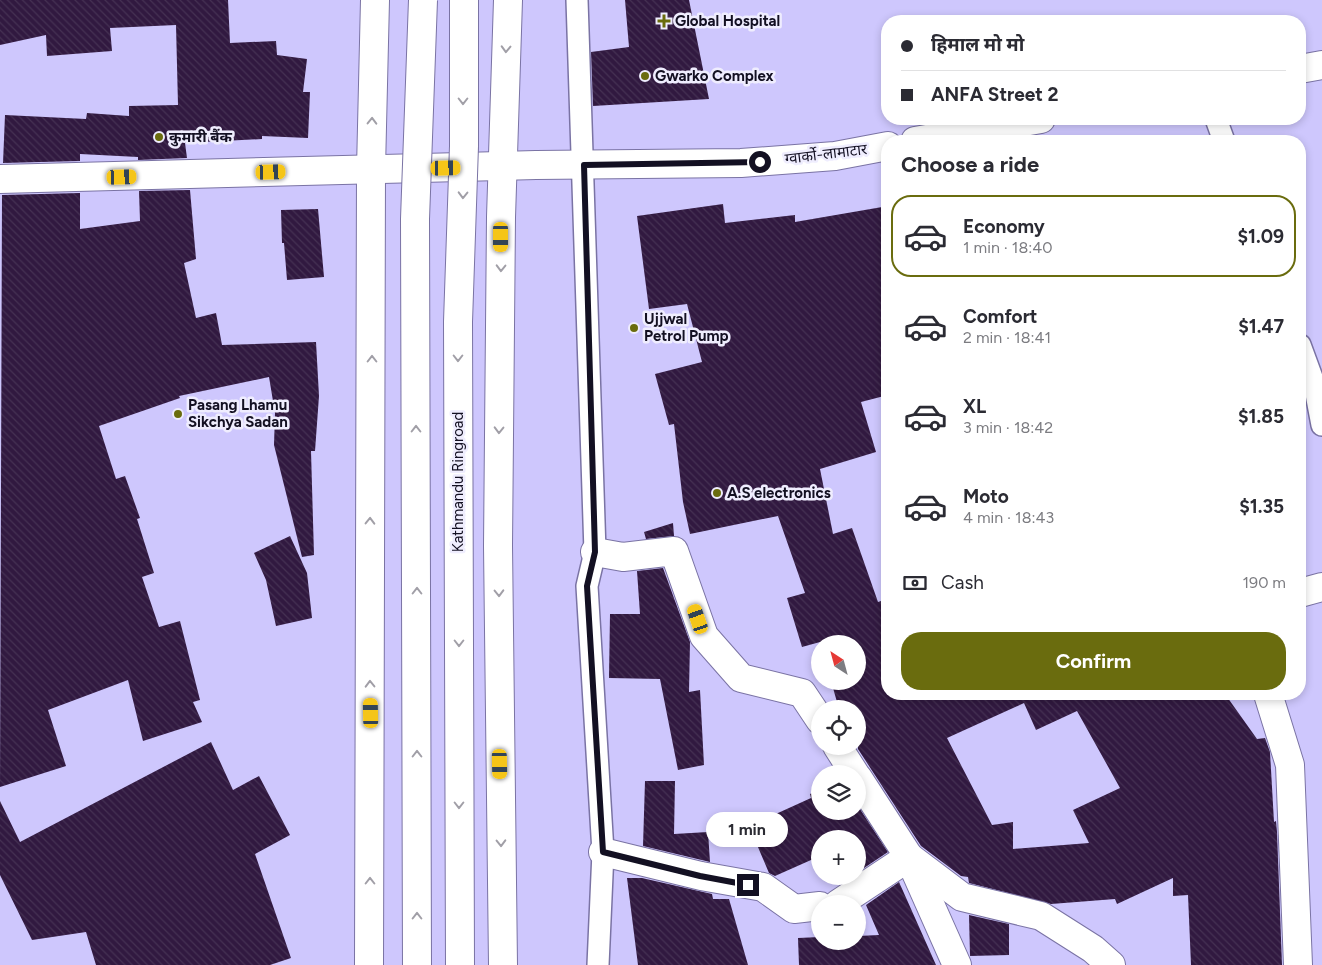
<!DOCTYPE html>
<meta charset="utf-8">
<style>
body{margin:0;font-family:Figtree,"Noto Sans Devanagari",sans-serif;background:#f2f2f3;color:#2b2b33;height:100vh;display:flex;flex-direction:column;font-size:19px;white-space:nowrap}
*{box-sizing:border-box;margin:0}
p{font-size:16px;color:#7c7c81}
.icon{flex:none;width:28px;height:28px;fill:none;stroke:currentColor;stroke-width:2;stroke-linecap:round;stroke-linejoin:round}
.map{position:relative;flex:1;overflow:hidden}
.panel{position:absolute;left:881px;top:135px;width:425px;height:565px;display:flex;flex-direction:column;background:#fff;border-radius:20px;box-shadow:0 2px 8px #0003}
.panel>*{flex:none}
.guide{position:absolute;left:881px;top:15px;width:425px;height:110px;border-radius:20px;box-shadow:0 2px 8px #0003;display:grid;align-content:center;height:110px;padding:0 20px;background:#fff}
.needle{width:32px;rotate:324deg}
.tools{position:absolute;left:811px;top:635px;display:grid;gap:10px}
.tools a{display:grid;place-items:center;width:55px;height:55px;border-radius:50%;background:#fff;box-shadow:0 2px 8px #0003;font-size:25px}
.end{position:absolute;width:22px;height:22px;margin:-11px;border:6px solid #131022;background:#fff;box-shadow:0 0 0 2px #fff}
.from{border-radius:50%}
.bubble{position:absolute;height:35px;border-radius:18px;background:#fff;box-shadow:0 2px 8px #0003;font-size:16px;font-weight:700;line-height:35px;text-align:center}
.car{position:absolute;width:15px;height:30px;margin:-15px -8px;border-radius:6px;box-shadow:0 0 4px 1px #0007;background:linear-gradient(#f5c518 24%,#345 0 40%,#f5c518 0 76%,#345 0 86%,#f5c518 0)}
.guide b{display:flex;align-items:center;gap:18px;height:48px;font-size:19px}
.guide b+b{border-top:1px solid #e1e1e2}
.guide i{width:12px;height:12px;background:#2b2b33}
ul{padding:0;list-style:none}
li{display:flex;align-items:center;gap:15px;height:82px;margin:0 10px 8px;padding:0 10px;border:2px solid transparent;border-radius:20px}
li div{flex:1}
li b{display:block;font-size:19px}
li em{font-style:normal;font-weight:700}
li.active{border-color:#6a6c0e}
li>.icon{width:45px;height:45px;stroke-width:1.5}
h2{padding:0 20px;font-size:22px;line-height:60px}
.pay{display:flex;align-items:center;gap:12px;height:55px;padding:0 20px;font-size:19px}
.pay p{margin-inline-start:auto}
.cta{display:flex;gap:10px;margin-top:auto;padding:10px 20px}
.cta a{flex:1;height:58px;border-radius:20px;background:#6a6c0e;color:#fff;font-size:20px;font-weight:700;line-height:58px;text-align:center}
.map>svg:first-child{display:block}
</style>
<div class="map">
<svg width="1322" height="965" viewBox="0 0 1322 965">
<defs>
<pattern id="building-back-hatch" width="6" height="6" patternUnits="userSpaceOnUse" patternTransform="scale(1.25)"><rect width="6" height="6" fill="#311940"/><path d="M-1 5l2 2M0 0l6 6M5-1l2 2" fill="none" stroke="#453153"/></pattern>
</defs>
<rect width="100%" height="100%" fill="#cec7fd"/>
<!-- building -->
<g fill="url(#building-back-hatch)" fill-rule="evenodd">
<path d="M0 0H228L230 43 276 41 277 55 307 59 303 92H310L308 138 262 136V139L185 143 187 158 138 160V157L80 154V161L3 163 5 115 86 119 87 113 129 116V106L178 105 176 25 110 28 112 51 47 56 46 35 0 45Z"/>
<path d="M625 0H689L709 99 593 106 591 52 629 47Z"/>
<path d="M190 190 196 259 184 263 196 318 216 313 222 345 316 342 319 396 315 451H311L314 555 302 557 274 445 275 413 269 377 179 396 180 398 99 426 116 479 125 476 140 518 137 519 154 573 142 577 159 627 180 621 200 700 193 702 202 722 143 741 128 680 48 710 66 766 0 787 2 195 80 193V229L140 221 139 191Z"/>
<path d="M723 204 725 223 795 215V222L888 206V395L861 402 876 452 820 469 833 534 852 528 878 602 881 601 888 625V694H1225L1257 739 1265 738 1270 752 1274 822 1276 821 1277 832 1282 965H1191L1188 895 1173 896V878L1117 904 1115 899 1051 904 969 883 968 877 961 876 921 846 858 749V709H839L831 681H858V644H820V642L802 647 787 598 805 593 778 516 690 534 683 502 674 424 669 425 655 374 702 362 687 304 649 309 637 216ZM1024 703 1036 730 1077 711 1120 788 1073 810 1089 843 1013 849V822L992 825 947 738Z"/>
<path d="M318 209 324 277 287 280 284 243H282L281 210Z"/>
<path d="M673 523 674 536 646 539 644 532Z"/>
<path d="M290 536 307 573 312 618 276 626 266 580 254 553Z"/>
<path d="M663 568 690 642 689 692 700 690 704 765 678 770 660 679 609 678 610 614H640L637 571Z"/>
<path d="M211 742 233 790 259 776 290 835 255 854 291 958 270 965H96L86 932 32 940 0 875V801L20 842Z"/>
<path d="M645 781H675L674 834 708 832 710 862 643 846Z"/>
<path d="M820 790V811H858V806L888 852 858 872V839H820V856L775 876 769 873 749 826 811 798 810 794Z"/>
<path d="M627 878H642L712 894 713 899H729L748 965H638Z"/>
<path d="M899 882 936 965H799L798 938 820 937V941H858V936L879 935 866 905Z"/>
<path d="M969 915 1009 924V955L970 956Z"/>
</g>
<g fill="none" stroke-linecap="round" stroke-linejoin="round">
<defs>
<g id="lane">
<path d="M577 0 595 552 587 586 603 852 598 965"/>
<path d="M1216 119 1224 141"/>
<path d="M1300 345 1314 383 1322 425"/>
</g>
<g id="street">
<path d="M595 552 623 557 674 551 704 636 741 678 802 693 820 720"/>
<path d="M1300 593 1322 587"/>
<path d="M1268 694 1290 765 1298 965"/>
<path d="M837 746 855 774"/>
<path d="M858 778 909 857 957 965"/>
<path d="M603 852 701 876 763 887 794 909 820 906"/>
<path d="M838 904 909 857 962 897 1041 916 1093 949 1111 965"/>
</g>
<g id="secondary">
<path d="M1300 69 1322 65"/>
<path d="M915 141 1041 119"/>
<path d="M0 179 536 165 741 163 835 156 888 146"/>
</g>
<g id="primary">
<path d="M369 965 371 169 375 0"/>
<path d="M503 965 498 546 501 217 508 0"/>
</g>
<path id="highway" d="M464 0V146"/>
</defs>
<!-- lane casing -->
<use href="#lane" stroke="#7a73a4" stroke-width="24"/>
<!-- street casing -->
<use href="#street" stroke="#7a73a4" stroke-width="30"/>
<!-- secondary casing -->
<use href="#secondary" stroke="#7a73a4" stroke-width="30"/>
<!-- primary casing -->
<use href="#primary" stroke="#7a73a4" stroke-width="30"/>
<!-- highway casing -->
<use href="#highway" stroke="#7a73a4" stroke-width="30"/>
<!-- lane -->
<use href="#lane" stroke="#fff" stroke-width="21"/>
<!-- street -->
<use href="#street" stroke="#fff" stroke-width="28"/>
<!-- secondary -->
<use href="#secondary" stroke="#fff" stroke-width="28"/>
<!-- primary -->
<use href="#primary" stroke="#fff" stroke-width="28"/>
<!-- highway -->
<use href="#highway" stroke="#fff" stroke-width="28"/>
<defs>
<g id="highway-bridge">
<path d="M417 965 415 219 423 0"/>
<path d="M460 965 458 322 464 146"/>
</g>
</defs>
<!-- highway-bridge casing -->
<use href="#highway-bridge" stroke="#7a73a4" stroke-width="30" stroke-linecap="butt"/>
<!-- highway-bridge -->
<use href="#highway-bridge" stroke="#fff" stroke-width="28"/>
</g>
<!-- one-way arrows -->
<defs><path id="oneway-chevron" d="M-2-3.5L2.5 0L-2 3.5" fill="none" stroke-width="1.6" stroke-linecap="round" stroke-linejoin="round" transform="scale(1.25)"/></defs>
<g stroke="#a19fa7">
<use href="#oneway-chevron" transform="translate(506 49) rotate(92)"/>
<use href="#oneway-chevron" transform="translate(463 101) rotate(90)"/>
<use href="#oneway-chevron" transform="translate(372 121) rotate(-89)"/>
<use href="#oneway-chevron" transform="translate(463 195) rotate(91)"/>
<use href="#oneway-chevron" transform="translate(501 268) rotate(91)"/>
<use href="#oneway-chevron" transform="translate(458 358) rotate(90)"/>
<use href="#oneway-chevron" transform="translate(372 359) rotate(-90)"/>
<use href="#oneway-chevron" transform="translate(416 429) rotate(-90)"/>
<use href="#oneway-chevron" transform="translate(499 430) rotate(91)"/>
<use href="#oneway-chevron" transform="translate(370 521) rotate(-89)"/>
<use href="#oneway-chevron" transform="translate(417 591) rotate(-90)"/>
<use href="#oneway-chevron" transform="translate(499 593) rotate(89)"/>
<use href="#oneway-chevron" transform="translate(459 643) rotate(90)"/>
<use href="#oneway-chevron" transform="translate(370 684) rotate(-91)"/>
<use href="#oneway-chevron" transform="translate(417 754) rotate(-90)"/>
<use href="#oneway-chevron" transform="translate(459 805) rotate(90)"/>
<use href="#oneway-chevron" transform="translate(501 843) rotate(89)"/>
<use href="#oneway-chevron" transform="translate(370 881) rotate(-90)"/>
<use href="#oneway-chevron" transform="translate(417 916) rotate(-90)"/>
</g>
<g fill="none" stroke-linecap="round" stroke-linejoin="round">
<!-- route -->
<path stroke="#131022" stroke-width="6" d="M748 885 700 876 603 852 587 586 595 552 584 165 760 162"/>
</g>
<!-- markers -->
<g fill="#6a6c0e" stroke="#efedfe" stroke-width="2">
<path d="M661.5 13.5h5v5h5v5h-5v5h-5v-5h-5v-5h5z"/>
<circle cx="645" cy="76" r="5"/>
<circle cx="159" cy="137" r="5"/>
<circle cx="634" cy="328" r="5"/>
<circle cx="178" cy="414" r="5"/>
<circle cx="717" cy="493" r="5"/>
</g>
<g text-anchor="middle" stroke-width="5" stroke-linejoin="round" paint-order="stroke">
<!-- poi labels -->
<g font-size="15" font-weight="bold" fill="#131022" stroke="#efedfe" text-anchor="start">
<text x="675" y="26">Global Hospital</text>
<text x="655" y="81">Gwarko Complex</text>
<text x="169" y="142">कुमारी बैंक</text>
<text x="644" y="324">Ujjwal<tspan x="644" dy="17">Petrol Pump</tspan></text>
<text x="188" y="410">Pasang Lhamu<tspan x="188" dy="17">Sikchya Sadan</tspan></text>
<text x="727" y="498">A.S electronics</text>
</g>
<!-- street labels -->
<g font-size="15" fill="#131022" stroke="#efedfe">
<text transform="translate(826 154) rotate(-7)" y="5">ग्वार्को-लामाटार</text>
<text transform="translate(458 482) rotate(-90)" y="5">Kathmandu Ringroad</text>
</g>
</g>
</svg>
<div class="tools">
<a><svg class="needle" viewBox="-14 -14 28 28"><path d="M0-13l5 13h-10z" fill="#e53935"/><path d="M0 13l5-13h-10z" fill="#7c7c81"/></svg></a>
<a><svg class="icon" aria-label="locate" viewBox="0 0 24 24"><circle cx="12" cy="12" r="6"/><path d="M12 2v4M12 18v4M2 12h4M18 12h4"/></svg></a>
<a><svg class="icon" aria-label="layers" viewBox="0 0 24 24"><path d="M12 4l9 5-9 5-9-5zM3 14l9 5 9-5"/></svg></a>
<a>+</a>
<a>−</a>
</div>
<i class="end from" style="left:760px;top:162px"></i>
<i class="end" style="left:748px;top:885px"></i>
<div class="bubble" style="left:706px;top:812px;width:82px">1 min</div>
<i class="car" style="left:446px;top:168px;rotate:89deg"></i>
<i class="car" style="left:271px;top:172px;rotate:88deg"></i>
<i class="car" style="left:122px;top:177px;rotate:88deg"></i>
<i class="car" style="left:501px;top:237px;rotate:180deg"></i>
<i class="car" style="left:698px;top:619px;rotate:341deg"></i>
<i class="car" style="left:371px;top:713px;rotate:359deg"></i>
<i class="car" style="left:500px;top:764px;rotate:179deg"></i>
<div class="guide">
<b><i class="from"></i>हिमाल मो मो</b>
<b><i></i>ANFA Street 2</b>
</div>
<section class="panel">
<h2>Choose a ride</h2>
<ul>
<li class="active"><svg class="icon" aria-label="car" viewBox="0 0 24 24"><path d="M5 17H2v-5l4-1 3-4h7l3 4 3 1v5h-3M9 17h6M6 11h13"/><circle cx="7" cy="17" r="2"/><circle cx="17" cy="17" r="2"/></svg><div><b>Economy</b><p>1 min · 18:40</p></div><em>$1.09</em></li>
<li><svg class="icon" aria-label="car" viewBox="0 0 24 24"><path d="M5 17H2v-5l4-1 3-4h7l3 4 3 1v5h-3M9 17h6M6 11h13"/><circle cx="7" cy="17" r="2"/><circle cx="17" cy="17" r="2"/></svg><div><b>Comfort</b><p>2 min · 18:41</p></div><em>$1.47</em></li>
<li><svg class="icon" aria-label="car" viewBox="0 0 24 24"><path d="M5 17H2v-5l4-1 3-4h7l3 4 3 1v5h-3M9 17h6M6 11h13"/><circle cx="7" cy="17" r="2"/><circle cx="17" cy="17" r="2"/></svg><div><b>XL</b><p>3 min · 18:42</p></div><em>$1.85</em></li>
<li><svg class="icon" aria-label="car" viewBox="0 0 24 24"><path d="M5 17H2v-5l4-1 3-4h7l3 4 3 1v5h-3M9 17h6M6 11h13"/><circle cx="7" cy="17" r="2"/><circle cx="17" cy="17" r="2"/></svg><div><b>Moto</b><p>4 min · 18:43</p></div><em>$1.35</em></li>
</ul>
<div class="pay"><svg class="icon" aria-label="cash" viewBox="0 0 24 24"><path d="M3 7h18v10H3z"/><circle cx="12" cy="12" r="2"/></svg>Cash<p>190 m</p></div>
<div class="cta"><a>Confirm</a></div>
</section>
</div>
